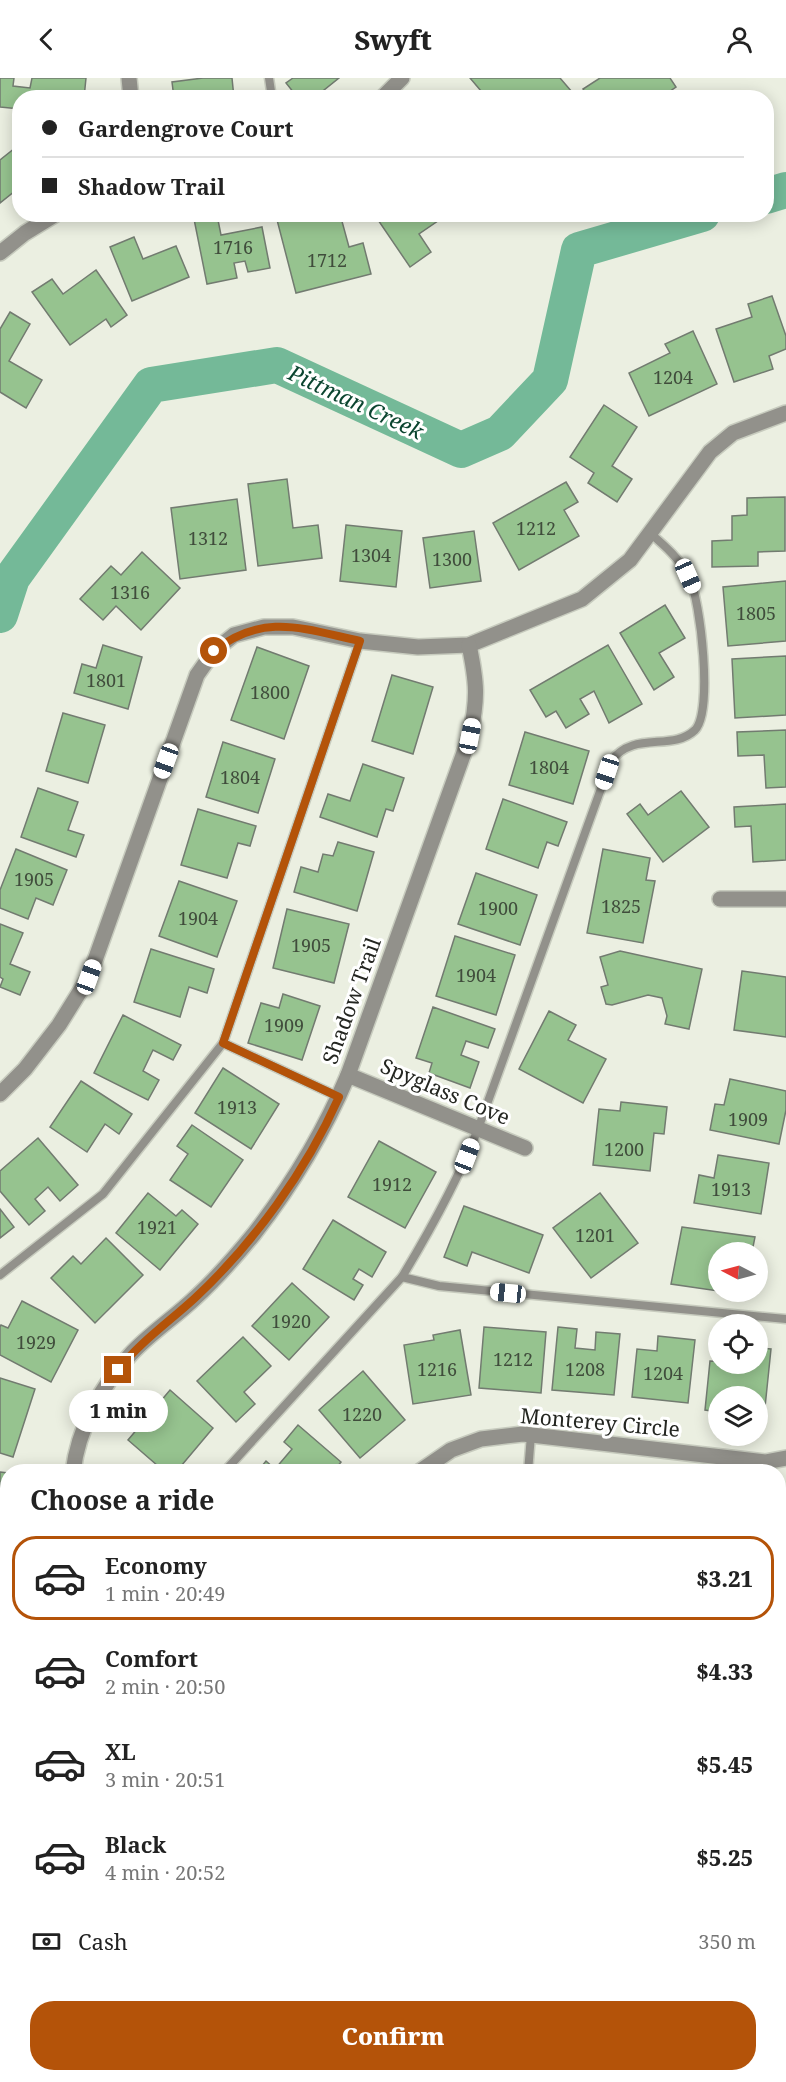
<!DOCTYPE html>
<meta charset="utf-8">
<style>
body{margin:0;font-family:"Noto Serif",serif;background:#f2f2f2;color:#222;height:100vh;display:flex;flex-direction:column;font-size:22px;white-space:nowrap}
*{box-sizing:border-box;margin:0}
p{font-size:20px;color:#767676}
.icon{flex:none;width:33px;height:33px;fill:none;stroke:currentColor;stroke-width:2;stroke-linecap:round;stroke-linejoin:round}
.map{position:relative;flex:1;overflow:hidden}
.drawer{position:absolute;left:0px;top:1386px;width:786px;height:618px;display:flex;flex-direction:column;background:#fff;border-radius:24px 24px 0 0;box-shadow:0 3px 15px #0003}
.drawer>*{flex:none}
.hud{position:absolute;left:12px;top:12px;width:762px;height:132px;border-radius:24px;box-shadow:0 3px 15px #0003;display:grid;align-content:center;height:132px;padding:0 30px;background:#fff}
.needle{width:39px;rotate:276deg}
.tools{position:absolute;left:708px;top:1164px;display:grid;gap:12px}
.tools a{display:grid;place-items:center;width:60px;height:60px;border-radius:50%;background:#fff;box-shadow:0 3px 15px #0003;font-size:30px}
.end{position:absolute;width:27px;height:27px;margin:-14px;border:8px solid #b45309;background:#fff;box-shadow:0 0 0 3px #fff}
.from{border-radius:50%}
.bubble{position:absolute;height:42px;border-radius:21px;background:#fff;box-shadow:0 3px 15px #0003;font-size:20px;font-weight:800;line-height:42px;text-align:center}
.car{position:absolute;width:18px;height:36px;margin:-18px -9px;border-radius:8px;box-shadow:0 0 4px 2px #0007;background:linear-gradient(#fff 24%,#345 0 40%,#fff 0 76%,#345 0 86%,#fff 0)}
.hud b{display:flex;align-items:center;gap:21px;height:57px;font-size:22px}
.hud b+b{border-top:2px solid #e0e0e0}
.hud i{width:15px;height:15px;background:#222}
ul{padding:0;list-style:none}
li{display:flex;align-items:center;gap:18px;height:84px;margin:0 12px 9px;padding:0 18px;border:3px solid transparent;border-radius:24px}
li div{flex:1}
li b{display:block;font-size:22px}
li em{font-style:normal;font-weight:800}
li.active{border-color:#b45309}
li>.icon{width:54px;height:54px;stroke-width:1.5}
h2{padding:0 30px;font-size:27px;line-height:72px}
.pay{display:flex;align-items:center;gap:15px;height:66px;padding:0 30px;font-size:22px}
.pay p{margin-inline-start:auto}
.button{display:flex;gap:12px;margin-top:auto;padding:12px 30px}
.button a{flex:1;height:69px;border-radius:24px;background:#b45309;color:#fff;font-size:24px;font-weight:800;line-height:69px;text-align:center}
header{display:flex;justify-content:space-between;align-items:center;height:78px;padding:0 30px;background:#fff;font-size:27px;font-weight:800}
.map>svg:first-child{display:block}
</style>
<header><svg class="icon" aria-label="back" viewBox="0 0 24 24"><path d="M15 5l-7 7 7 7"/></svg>Swyft<svg class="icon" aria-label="person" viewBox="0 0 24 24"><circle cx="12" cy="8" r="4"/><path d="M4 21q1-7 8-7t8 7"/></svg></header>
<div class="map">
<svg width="786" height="2004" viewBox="0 0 786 2004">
<rect width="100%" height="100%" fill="#ebefe1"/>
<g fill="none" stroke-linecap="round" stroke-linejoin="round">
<!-- river -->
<g stroke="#74b998" stroke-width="36">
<path d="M766 118 786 112"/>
<path d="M0 537 12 500 151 307 277 287 461 372 500 355 550 302 579 172 702 136"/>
</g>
</g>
<!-- building -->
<g fill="#96c38f" stroke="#727b70" stroke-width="1.5">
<path d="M0 0H14L13 8 30 10 32 0H86L84 20H20V31L0 29Z"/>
<path d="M203 0H232L234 20H174L172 4Z"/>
<path d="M293 0H339L314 20H298L286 5Z"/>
<path d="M470 0H560L572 14 566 20H487Z"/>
<path d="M600 0H670L676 9 660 20H589L583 11Z"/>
<path d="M20 66V109L0 125V82Z"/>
<path d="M282 136H340L349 169 363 165 371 196 296 215 276 138Z"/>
<path d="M374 136H448L419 156 431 174 410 189Z"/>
<path d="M217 137 221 157 262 149 270 190 248 194 245 183 234 185 237 200 207 206 194 141Z"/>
<path d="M134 159 143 181 176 168 189 199 132 223 110 169Z"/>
<path d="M96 192 127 237 111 249 106 241 70 267 32 214 52 201 63 216Z"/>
<path d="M772 218 786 258V271L769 278 773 291 734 304 716 251 752 239 748 226Z"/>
<path d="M10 234 30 246 9 283 42 302 26 330 0 314V251Z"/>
<path d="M693 253 717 306 649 338 629 295 670 275 665 266Z"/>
<path d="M604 327 637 349 612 388 632 401 617 424 588 405 594 395 570 379Z"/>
<path d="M287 401 293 450 318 447 322 480 258 488 248 406Z"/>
<path d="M566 404 578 424 564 432 579 458 519 492 493 445Z"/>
<path d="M785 419V473L758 474V488L712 489V463L732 462V438L747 437V420Z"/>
<path d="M237 421 246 492 180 501 171 430Z"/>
<path d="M346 447 402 453 396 509 340 503Z"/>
<path d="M474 453 481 503 430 510 423 460Z"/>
<path d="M142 474 180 510 141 552 116 528 103 542 80 521 111 488 121 497Z"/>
<path d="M786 503V563L728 568 723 509Z"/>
<path d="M665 527 685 560 659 575 674 599 654 612 620 555Z"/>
<path d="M103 567 142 579 128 631 74 615 82 586 96 590Z"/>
<path d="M608 567 642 626 609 645 594 613 580 621 589 636 566 650 556 633 546 639 530 612Z"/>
<path d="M257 569 309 588 284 661 231 642Z"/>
<path d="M786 578V637L735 640 732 581Z"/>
<path d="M392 597 433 609 413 676 372 663Z"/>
<path d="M63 635 105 647 88 705 46 693Z"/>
<path d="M786 652V709L766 710 764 677 738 678 737 654Z"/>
<path d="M525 654 589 673 573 726 509 707Z"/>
<path d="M223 664 275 681 258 735 206 719Z"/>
<path d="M363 686 404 700 393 733 386 731 377 759 320 739 328 716 350 723Z"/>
<path d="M38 710 78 724 68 752 84 757 76 779 21 759Z"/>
<path d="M681 713 709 749 663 784 627 736 640 726 648 737Z"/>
<path d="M503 721 567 744 558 768 547 764 538 790 486 771Z"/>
<path d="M786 726V782L753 784 751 748 735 749 734 729Z"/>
<path d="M198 731 256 748 250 768 238 765 227 800 181 787Z"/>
<path d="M338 764 374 774 357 833 294 814 301 789 318 794 323 776 333 778Z"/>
<path d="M16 771 67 792 53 827 36 820 28 841 0 830V812Z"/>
<path d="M603 771 650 780 646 802 655 803 643 865 587 855Z"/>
<path d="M476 795 537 817 520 867 458 846Z"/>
<path d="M179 803 237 823 217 879 159 858Z"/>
<path d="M287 831 349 846 334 905 273 890Z"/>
<path d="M0 846 23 855 10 886 30 894 20 917 0 909 3 901 0 899Z"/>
<path d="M455 858 515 877 496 937 436 918Z"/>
<path d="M151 871 214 891 207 915 189 909 180 939 134 924Z"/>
<path d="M620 873 702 891 689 951 665 946 667 938 662 920 648 917 612 927 606 926 601 909 608 907 600 879Z"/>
<path d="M742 893 786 899V959L734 952Z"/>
<path d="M283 916 320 928 302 982 248 965 261 925 279 930Z"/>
<path d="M433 929 495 951 488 970 466 963 461 977 479 984 470 1010 429 995 432 985 416 980Z"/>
<path d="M549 933 576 947 568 962 606 981 583 1025 519 991Z"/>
<path d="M123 937 181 967 173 982 153 972 143 993 159 1002 148 1022 94 995Z"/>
<path d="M223 990 279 1026 251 1071 195 1035Z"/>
<path d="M730 1001 786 1013V1032L779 1066 710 1052 715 1026 724 1027Z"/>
<path d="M81 1003 132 1036 119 1056 105 1046 87 1074 50 1049Z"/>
<path d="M621 1024 667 1029 664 1056 654 1055 650 1093 593 1087 599 1031 620 1033Z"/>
<path d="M192 1047 243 1082 211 1129 170 1102 188 1076 177 1068Z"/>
<path d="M38 1060 78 1107 60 1123 48 1109 35 1121 45 1133 29 1147 0 1113V1093Z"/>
<path d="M379 1063 436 1094 405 1150 348 1119Z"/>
<path d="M718 1077 769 1085 761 1136 694 1125 699 1097 714 1100Z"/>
<path d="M148 1115 176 1138 182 1132 198 1146 160 1192 116 1155Z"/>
<path d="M600 1115 638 1165 591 1200 553 1150Z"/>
<path d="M464 1128 543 1157 529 1195 472 1174 467 1188 444 1179Z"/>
<path d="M0 1131 14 1149 0 1160Z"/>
<path d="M333 1142 386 1174 372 1199 359 1191 353 1201 363 1207 354 1222 303 1191Z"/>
<path d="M682 1149 755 1159 752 1174H718V1213L671 1206Z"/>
<path d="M106 1160 143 1197 95 1245 51 1200 73 1178 81 1186Z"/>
<path d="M292 1205 329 1239 289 1282 252 1248Z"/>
<path d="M22 1223 78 1252 51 1304 0 1277V1249L1 1247 8 1250Z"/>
<path d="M484 1249 546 1254 541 1315 479 1310Z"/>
<path d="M558 1249 577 1251 575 1270 595 1272 596 1254 620 1256 614 1317 552 1312Z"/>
<path d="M460 1252 471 1317 413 1326 404 1267 434 1262 433 1257Z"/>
<path d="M658 1258 695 1262 688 1325 632 1319 637 1271 657 1273Z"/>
<path d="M243 1259 271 1288 244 1314 255 1326 236 1344 197 1303Z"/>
<path d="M758 1270 771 1271 764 1339 758 1338V1318H718V1334L705 1332 710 1283 758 1286Z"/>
<path d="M363 1293 405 1342 360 1380 319 1332Z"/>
<path d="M0 1300 35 1311 13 1379 0 1375Z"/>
<path d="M170 1312 213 1350 176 1394H165L128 1362Z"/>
<path d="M298 1347 341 1384 333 1394H257L266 1383 275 1391 292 1371 284 1364Z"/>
<path d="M0 1394 8 1395V1453L0 1452Z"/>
<rect x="778" y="1438" width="8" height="42"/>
<path d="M0 1488H8V1518L4 1517 1 1540Z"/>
<path d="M778 1555 783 1556 778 1598Z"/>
<path d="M778 1883 786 1884V1937H778Z"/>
<path d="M109 1996 108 2004H84L85 1997H80Z"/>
<path d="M447 1996H472L478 2004H437Z"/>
</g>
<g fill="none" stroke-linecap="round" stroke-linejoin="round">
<defs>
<g id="service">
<path d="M269 0 272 20"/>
<path d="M223 965 339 1019"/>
<path d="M0 1197 103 1116 223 965 360 563"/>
<path d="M402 1199 439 1208 786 1241"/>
<path d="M224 1394 402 1199C431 1151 458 1102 478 1051L611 683C634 652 672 674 695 652 713 634 701 523 689 499 680 481 665 468 650 455"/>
<path d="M528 1394 531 1357"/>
<path d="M778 1533 786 1534"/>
<path d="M0 1666H8"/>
<path d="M778 1850H786"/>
<path d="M130 1996 134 2004"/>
<path d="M41 2004 42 1996"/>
<path d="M61 2004 62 1996"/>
<path d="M72 2004 74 1996"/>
<path d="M140 2004V1996"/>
<path d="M187 2004 188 1996"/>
<path d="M394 2004V1996"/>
<path d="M739 2004 740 1996"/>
</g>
<g id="minor">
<path d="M129 0 131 20"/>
<path d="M382 20 402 0"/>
<path d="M0 175 25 155 56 136"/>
<path d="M720 821H786"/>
<path d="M348 997 525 1070"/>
<path d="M0 1016 25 991 59 947 89 899 197 597 214 573 234 557 264 549H293L360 563 418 569 469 567 582 521 630 482 710 374 733 355 786 335"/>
<path d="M73 1394C78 1351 101 1308 130 1277 149 1256 174 1240 195 1220 216 1201 236 1178 254 1156 292 1107 324 1054 348 997L470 658C478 620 477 605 469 567"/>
<path d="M419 1394 451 1372 481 1361 523 1356 765 1384 786 1380"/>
<path d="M0 1577 8 1578"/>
<path d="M778 1669 786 1670"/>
<path d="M778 1993 786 1994"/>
<path d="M360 2004 361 1996"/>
</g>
</defs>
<!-- service casing -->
<use href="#service" stroke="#c7cbbe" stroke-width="11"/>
<!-- minor casing -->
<use href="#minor" stroke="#c7cbbe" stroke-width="18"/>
<!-- service -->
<use href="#service" stroke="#92918b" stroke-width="8"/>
<!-- minor -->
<use href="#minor" stroke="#92918b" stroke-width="15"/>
</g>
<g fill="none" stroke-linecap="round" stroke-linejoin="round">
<!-- route -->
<path stroke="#b45309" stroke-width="8" d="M118 1292C140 1264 169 1244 195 1220 254 1165 306 1093 339 1019L223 965 360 563C304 551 263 534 214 573"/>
</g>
<g text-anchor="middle" stroke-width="6" stroke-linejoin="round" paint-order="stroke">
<!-- number labels -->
<g font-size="18" fill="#404d3c">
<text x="233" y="176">1716</text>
<text x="327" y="189">1712</text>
<text x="673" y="306">1204</text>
<text x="536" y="457">1212</text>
<text x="208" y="467">1312</text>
<text x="371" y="484">1304</text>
<text x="452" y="488">1300</text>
<text x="130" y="521">1316</text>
<text x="756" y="542">1805</text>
<text x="106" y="609">1801</text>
<text x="270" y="621">1800</text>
<text x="549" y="696">1804</text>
<text x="240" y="706">1804</text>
<text x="34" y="808">1905</text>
<text x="621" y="835">1825</text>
<text x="498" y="837">1900</text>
<text x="198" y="847">1904</text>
<text x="311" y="874">1905</text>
<text x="476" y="904">1904</text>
<text x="284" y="954">1909</text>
<text x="237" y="1036">1913</text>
<text x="748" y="1048">1909</text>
<text x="624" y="1078">1200</text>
<text x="392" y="1113">1912</text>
<text x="731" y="1118">1913</text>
<text x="157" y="1156">1921</text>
<text x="595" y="1164">1201</text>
<text x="291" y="1250">1920</text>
<text x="36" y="1271">1929</text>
<text x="513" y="1288">1212</text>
<text x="437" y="1298">1216</text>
<text x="585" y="1298">1208</text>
<text x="663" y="1302">1204</text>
<text x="362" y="1343">1220</text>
</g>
<!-- street labels -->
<g font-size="21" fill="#242621" stroke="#fff">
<text transform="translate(352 923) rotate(-70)" y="7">Shadow Trail</text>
<text transform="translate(445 1014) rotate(23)" y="7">Spyglass Cove</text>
<text transform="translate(600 1345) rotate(5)" y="7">Monterey Circle</text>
</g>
<!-- water labels -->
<g font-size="22" font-style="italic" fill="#0b4530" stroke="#fff">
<text transform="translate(356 324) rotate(25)" y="8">Pittman Creek</text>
</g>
</g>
</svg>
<div class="tools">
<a><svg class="needle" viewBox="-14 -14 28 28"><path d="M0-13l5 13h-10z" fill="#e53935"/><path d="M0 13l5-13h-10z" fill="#767676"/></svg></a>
<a><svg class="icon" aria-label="locate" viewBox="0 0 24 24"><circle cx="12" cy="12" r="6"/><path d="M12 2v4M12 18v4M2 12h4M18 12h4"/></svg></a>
<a><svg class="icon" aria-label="layers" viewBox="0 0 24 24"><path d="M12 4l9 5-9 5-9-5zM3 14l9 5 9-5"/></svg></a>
</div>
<i class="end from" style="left:214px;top:573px"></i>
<i class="end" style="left:118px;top:1292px"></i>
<div class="bubble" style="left:69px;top:1312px;width:99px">1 min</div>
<i class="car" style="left:688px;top:498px;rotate:156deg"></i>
<i class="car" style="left:470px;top:658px;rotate:11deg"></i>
<i class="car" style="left:166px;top:683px;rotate:200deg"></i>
<i class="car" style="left:607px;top:694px;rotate:198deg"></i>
<i class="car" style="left:89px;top:899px;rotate:20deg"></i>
<i class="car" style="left:467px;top:1078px;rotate:21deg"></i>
<i class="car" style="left:508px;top:1215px;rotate:276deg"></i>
<div class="hud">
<b><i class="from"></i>Gardengrove Court</b>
<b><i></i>Shadow Trail</b>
</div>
<section class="drawer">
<h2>Choose a ride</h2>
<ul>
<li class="active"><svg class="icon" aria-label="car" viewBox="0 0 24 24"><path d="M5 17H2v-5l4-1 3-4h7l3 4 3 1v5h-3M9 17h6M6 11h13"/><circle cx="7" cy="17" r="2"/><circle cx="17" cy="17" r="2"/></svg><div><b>Economy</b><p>1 min · 20:49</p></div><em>$3.21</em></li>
<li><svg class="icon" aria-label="car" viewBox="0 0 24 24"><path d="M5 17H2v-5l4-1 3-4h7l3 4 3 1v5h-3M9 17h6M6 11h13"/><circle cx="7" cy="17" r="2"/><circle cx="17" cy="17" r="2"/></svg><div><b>Comfort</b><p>2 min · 20:50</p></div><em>$4.33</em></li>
<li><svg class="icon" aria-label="car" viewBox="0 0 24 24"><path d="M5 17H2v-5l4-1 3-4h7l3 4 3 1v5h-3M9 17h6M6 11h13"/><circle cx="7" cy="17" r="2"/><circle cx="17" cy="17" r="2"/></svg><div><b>XL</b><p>3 min · 20:51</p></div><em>$5.45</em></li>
<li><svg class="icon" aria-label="car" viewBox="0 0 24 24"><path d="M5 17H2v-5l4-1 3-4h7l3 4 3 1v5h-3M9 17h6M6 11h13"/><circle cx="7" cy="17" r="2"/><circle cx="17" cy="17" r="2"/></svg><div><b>Black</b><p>4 min · 20:52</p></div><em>$5.25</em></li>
</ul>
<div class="pay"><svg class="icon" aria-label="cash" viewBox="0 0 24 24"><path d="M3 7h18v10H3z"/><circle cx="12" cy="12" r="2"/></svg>Cash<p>350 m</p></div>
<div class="button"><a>Confirm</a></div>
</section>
</div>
